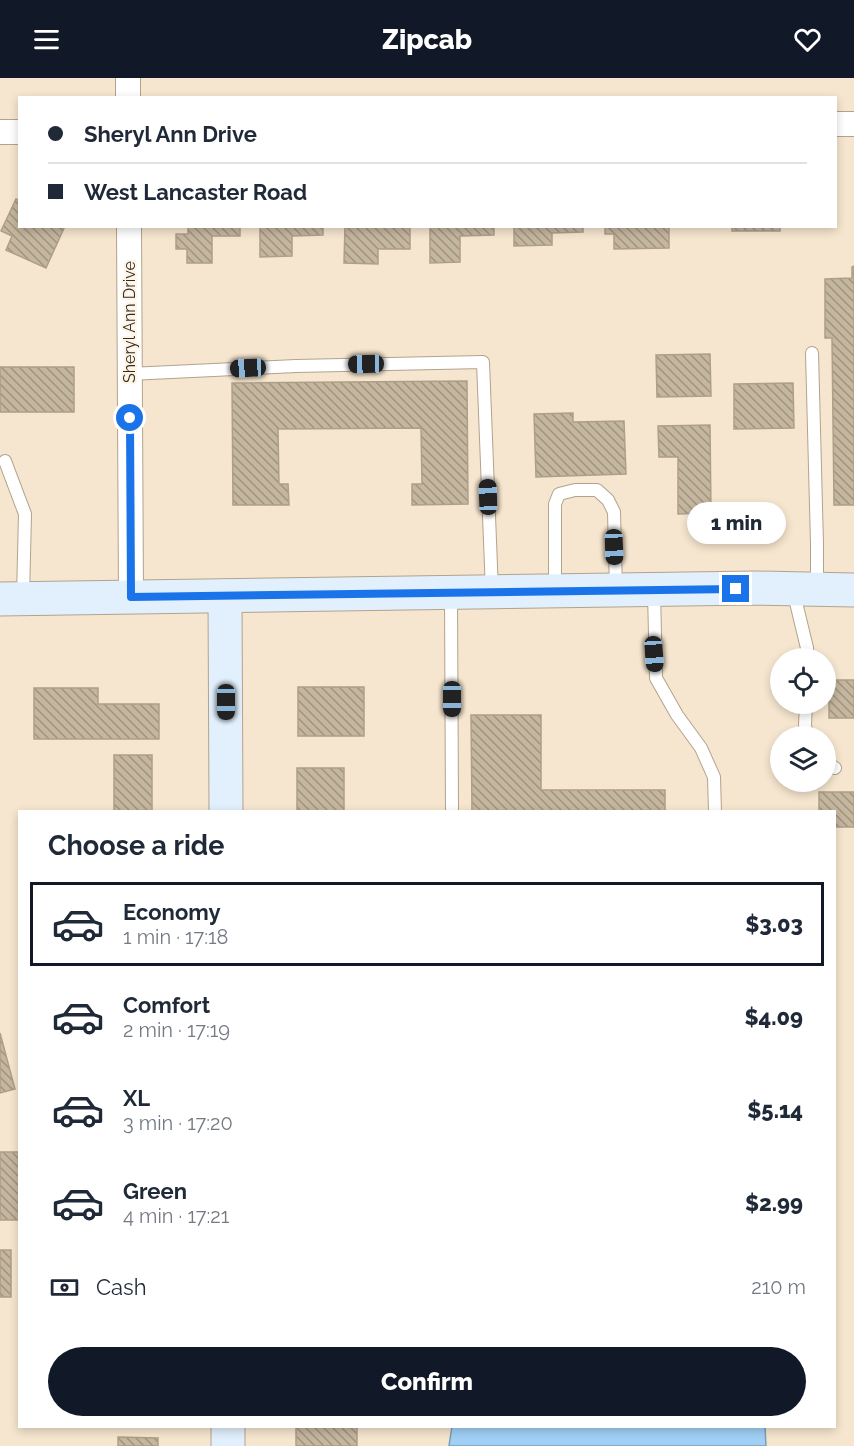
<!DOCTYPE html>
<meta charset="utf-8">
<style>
body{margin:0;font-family:Raleway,sans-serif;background:#f2f2f3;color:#1f2937;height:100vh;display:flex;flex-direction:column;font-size:22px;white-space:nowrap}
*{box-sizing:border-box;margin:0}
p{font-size:20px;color:#747a83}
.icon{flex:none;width:33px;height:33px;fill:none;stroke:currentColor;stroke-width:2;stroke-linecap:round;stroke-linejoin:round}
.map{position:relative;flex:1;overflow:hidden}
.side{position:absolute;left:18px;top:732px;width:818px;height:618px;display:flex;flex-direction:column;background:#fff;border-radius:0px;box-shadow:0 3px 9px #0003}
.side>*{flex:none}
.top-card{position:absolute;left:18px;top:18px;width:819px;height:132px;border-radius:0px;box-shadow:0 3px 9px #0003;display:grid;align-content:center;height:132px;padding:0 30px;background:#fff}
.buttons{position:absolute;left:770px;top:570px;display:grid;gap:12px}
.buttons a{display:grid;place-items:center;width:66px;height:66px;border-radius:50%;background:#fff;box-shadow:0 3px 9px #0003;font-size:30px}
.end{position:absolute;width:27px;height:27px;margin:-14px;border:8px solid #1a73e8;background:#fff;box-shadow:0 0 0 3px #fff}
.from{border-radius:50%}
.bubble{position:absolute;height:42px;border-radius:21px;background:#fff;box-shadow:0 3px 9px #0003;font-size:20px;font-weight:800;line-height:42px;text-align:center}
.car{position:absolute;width:18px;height:36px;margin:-18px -9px;border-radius:8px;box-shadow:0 0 4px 2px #0007;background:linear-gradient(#222 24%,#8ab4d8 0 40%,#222 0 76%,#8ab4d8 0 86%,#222 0)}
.top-card b{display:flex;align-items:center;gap:21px;height:57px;font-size:22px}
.top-card b+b{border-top:2px solid #e0e1e3}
.top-card i{width:15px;height:15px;background:#1f2937}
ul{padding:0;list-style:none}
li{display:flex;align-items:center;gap:18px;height:84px;margin:0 12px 9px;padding:0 18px;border:3px solid transparent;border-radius:0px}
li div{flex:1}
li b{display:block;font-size:22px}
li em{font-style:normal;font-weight:800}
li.on{border-color:#111827}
li>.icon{width:54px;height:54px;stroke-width:1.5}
h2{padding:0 30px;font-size:27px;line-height:72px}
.pay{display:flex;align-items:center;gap:15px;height:66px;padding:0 30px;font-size:22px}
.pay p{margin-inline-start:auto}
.button{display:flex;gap:12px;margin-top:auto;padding:12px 30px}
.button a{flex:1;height:69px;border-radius:36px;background:#111827;color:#fff;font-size:24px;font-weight:800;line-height:69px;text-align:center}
header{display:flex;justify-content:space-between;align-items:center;height:78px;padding:0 30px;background:#111827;color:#fff;font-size:27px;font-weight:800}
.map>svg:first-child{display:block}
</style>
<header><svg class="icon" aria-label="menu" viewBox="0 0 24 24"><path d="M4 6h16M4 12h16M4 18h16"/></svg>Zipcab<svg class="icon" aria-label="heart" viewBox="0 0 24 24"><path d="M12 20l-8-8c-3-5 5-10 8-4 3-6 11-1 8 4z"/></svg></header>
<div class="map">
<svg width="854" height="1368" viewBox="0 0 854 1368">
<defs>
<pattern id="building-back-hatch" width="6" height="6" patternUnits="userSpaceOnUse" patternTransform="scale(1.5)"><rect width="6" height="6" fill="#c5b69f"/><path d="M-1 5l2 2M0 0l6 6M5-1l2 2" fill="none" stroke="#a09481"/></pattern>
</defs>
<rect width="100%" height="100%" fill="#f6e6cf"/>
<!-- water -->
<path fill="#a0d0f5" stroke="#7e9eb6" stroke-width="1.5" d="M452 1348 765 1349 766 1368H449Z"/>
<!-- building -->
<g fill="url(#building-back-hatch)" stroke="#ae9f89" stroke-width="1.5">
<path d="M16 121 20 123V148H65L46 190 6 172 12 158 1 153Z"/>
<path d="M188 148H240V158H212V185H187V171H176V156H188Z"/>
<path d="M260 148H323V157L292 158V178L260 179Z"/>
<path d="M345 148H410V171H378V186L344 185Z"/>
<path d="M430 148H494V157L460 158V184L430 185Z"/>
<path d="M514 148H583V154L552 155V167L514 168Z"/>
<path d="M605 148H669V170L614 171V156H605Z"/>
<rect x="732" y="148" width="48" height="5"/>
<path d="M854 188V427H834L832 260H825V201L852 200V189Z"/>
<path d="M710 276 711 318 657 319 656 277Z"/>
<rect x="0" y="289" width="74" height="45"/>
<path d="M467 303 468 426 412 427V406H422L421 350 278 351 279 406H288L289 427H233L232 305Z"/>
<path d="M793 305 794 350 734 351V306Z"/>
<path d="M573 335V344L624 343 626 396 536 399 534 336Z"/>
<path d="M710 347 711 435 678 436V379H659L658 348Z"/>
<rect x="829" y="602" width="25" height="38"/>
<rect x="298" y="609" width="66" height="49"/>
<path d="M34 610H98V626H159V661H34Z"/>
<path d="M471 637H541V712H665V734H472Z"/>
<rect x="114" y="677" width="38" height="57"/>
<rect x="297" y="690" width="47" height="44"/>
<path d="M819 714H854V749H834V734H819Z"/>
<path d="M0 955 15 1011 0 1015Z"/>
<rect x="0" y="1074" width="19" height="68"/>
<rect x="0" y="1172" width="11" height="47"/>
<rect x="296" y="1348" width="61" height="20"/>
<path d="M118 1359 158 1360V1368H118Z"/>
</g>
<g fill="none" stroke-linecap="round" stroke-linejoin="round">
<defs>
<g id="lane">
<path d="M812 275 817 466V510"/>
<path d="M129 296 296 288 483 284 492 514"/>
<path d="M5 383 25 436 23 519"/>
<path d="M555 512V426L559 416 575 412H597L608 422 614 434 616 512"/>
<path d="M793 512 807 570 808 580"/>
<path d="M654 514 656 600 677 637 701 670 714 699 715 734"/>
<path d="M451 516 452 734"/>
<path d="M806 626 805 647 807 658"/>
<path d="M825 684 835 690"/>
</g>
<g id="street">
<path d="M128 0V20"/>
<path d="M836 46H854"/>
<path d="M0 54H20"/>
<path d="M129 148 131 519"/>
</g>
<g id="secondary">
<path d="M225 518 226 734"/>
<path d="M0 521 756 510 854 512"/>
<path d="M228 1348V1368"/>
</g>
</defs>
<!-- lane casing -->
<use href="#lane" stroke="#b2a38d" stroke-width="14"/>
<!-- street casing -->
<use href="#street" stroke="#b2a38d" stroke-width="26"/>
<!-- secondary casing -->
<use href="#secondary" stroke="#b2a38d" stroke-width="35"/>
<!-- lane -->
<use href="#lane" stroke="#fff" stroke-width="12"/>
<!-- street -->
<use href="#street" stroke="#fff" stroke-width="24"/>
<!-- secondary -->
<use href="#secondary" stroke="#e1f0fc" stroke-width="33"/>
</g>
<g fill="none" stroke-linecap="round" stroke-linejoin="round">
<!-- route -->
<path stroke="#1a73e8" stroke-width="8" d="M130 340 131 519 736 511"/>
</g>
<g text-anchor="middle" stroke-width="4.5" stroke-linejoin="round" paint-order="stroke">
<!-- street labels -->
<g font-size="16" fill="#302a22" stroke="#fef5e7">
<text transform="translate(129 244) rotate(-90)" y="6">Sheryl Ann Drive</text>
</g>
</g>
</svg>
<div class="buttons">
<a><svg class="icon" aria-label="locate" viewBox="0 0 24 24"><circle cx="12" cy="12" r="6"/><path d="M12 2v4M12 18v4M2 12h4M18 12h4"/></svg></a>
<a><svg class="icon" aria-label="layers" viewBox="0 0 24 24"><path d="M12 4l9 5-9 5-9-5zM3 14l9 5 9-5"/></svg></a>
</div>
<i class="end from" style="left:130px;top:340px"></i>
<i class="end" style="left:736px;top:511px"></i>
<div class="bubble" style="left:687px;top:424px;width:99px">1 min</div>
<i class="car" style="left:366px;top:286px;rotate:269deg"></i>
<i class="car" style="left:248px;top:290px;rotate:267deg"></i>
<i class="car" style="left:488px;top:419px;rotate:358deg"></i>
<i class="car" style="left:614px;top:469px;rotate:178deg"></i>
<i class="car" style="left:654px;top:576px;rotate:176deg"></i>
<i class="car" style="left:452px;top:621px;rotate:180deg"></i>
<i class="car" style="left:226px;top:624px;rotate:180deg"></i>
<div class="top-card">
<b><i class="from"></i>Sheryl Ann Drive</b>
<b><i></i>West Lancaster Road</b>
</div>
<section class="side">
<h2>Choose a ride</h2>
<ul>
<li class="on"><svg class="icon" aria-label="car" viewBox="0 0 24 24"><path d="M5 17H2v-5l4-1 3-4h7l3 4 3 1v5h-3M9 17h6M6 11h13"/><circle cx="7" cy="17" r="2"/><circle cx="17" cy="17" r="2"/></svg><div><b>Economy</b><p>1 min · 17:18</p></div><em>$3.03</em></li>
<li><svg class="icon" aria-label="car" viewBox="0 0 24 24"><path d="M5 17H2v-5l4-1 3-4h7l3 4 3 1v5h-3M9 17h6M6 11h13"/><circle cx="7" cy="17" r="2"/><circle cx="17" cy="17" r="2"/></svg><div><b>Comfort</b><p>2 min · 17:19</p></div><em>$4.09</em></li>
<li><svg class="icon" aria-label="car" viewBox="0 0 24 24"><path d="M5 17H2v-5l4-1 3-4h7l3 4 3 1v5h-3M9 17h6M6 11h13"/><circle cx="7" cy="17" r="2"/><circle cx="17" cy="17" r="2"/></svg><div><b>XL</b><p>3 min · 17:20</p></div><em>$5.14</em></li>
<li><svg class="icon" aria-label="car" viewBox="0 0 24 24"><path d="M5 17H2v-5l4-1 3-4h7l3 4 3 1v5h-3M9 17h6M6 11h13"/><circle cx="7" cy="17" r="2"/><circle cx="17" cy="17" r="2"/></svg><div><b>Green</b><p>4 min · 17:21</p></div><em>$2.99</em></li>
</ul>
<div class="pay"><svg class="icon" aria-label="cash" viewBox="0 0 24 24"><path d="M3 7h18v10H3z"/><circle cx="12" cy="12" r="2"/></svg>Cash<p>210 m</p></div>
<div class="button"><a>Confirm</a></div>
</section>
</div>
